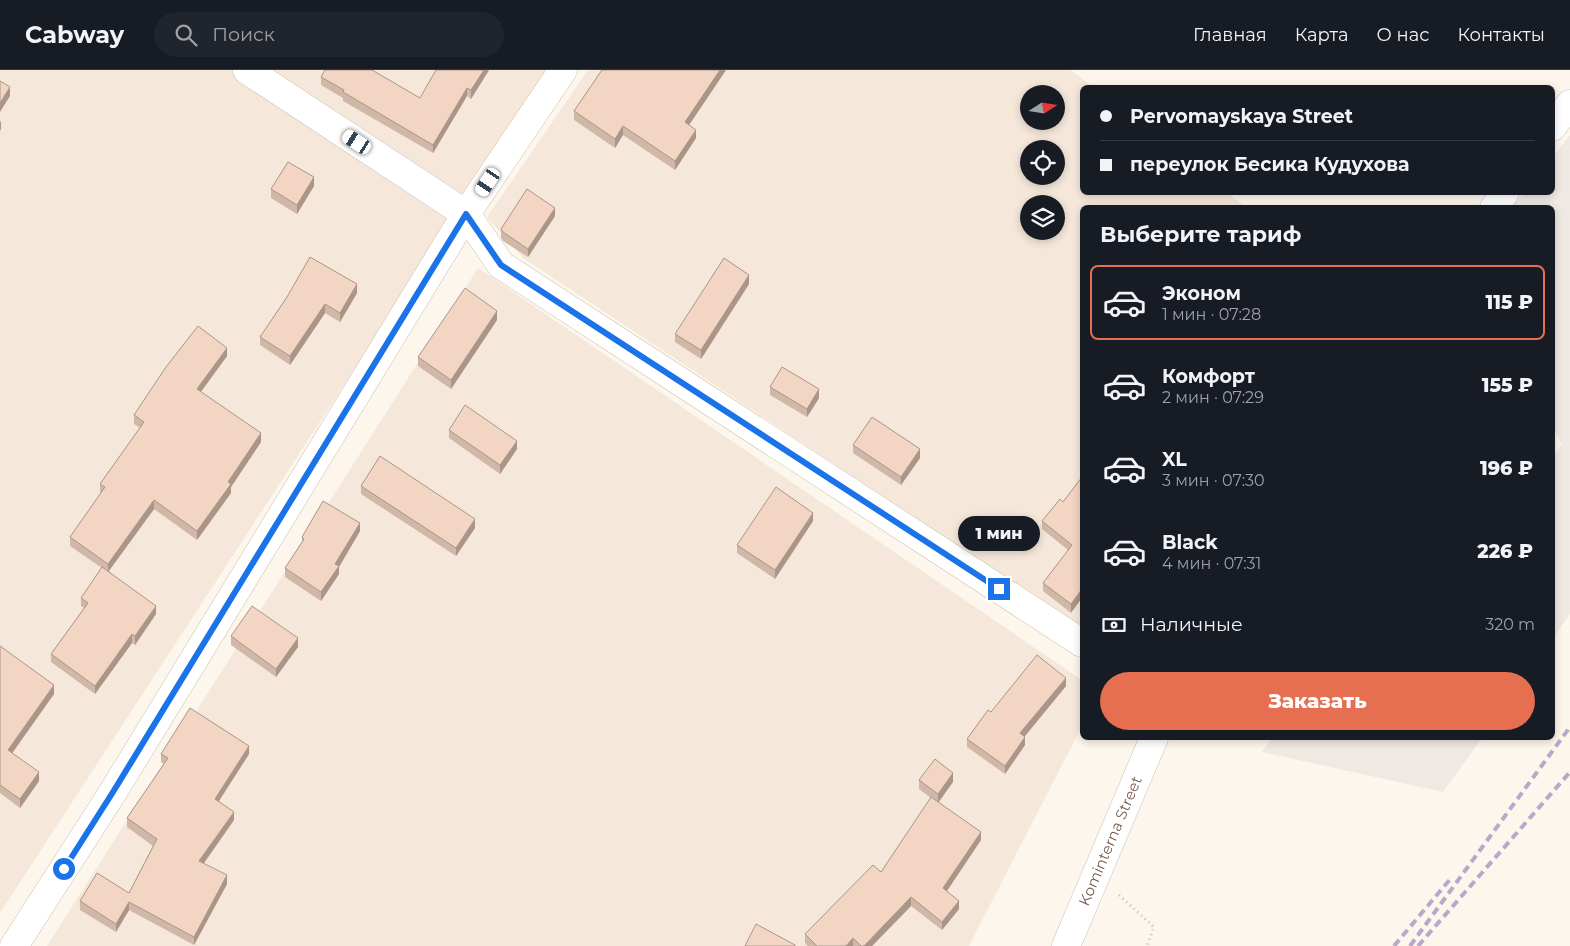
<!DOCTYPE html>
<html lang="ru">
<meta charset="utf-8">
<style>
body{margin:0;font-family:Montserrat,sans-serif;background:#20242c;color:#f1f3f6;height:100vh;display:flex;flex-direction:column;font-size:19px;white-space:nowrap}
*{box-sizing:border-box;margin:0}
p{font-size:16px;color:#9ea1a6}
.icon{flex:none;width:28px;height:28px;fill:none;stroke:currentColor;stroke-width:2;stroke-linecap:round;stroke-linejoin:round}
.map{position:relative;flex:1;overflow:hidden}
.sheet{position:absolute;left:1080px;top:135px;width:475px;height:535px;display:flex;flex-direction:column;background:#171b24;border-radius:8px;box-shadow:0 2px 8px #0003}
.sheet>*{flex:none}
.banner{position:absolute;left:1080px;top:15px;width:475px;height:110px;border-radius:8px;box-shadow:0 2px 8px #0003;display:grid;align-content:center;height:110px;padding:0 20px;background:#171b24}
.needle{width:32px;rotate:78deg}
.buttons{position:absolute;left:1020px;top:15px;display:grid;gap:10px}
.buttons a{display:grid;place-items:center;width:45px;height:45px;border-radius:50%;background:#171b24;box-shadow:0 2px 8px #0003;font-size:25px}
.end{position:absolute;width:22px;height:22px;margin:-11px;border:6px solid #1a73e8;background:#fff;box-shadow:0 0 0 2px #fff}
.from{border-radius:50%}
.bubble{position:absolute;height:35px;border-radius:18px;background:#171b24;box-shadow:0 2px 8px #0003;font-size:16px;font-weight:800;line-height:35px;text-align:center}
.car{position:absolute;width:15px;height:30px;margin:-15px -8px;border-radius:6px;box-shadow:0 0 4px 1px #0007;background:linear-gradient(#fff 24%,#345 0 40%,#fff 0 76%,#345 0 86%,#fff 0)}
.banner b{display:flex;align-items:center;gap:18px;height:48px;font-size:19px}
.banner b+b{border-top:1px solid #363941}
.banner i{width:12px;height:12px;background:#f1f3f6}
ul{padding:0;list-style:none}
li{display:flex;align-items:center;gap:15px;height:75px;margin:0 10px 8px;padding:0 10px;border:2px solid transparent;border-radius:8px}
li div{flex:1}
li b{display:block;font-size:19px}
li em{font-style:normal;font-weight:800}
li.on{border-color:#e76f51}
li>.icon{width:45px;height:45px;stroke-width:1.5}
h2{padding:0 20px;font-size:22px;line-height:60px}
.pay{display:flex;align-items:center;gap:12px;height:55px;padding:0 20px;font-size:19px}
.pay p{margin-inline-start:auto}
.action{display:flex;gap:10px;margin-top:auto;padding:10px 20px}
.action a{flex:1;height:58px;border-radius:30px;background:#e76f51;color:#fff;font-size:20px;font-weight:800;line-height:58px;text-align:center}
header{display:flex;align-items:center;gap:30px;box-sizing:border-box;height:70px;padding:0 25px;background:#171b24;border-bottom:1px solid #363941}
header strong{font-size:24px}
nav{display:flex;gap:28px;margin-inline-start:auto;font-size:18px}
.search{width:350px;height:45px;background:#20242c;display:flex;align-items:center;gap:12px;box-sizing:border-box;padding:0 18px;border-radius:28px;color:#9ea1a6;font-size:19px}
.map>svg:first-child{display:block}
</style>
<header>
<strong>Cabway</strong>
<div class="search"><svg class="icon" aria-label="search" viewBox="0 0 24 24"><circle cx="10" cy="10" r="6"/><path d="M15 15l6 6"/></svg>Поиск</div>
<nav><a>Главная</a><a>Карта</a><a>О нас</a><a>Контакты</a></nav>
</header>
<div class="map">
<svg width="1570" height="876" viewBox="0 0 1570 876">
<rect width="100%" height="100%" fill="#fdf6ec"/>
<!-- residential -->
<g fill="#f5e8da" fill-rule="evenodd">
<path d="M0 0H549L0 843Z"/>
<path d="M588 0H1071L1093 17 1082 18V122L1227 123 1246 137 1082 138V558L523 188 487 147ZM1029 24H1056V51H1029ZM1029 79H1056V106H1029ZM1029 134H1056V161H1029Z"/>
<path d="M478 198 1082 610V656L969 876H47Z"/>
</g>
<!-- industrial -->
<g fill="#efe9e4">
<path d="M1570 65V544L1553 568V386L1562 374 1552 356V138L1511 137 1524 123 1552 122 1553 87Z"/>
<path d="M1272 668H1482L1443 722 1262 682Z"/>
</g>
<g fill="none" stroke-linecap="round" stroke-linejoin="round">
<defs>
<g id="minor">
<path d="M247 0 466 144 501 195 1082 573"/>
<path d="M14 876 113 722 466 144 563 0"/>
</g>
<g id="tertiary">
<path d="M1552 57 1570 34"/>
<path d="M1494 138 1505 122"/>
<path id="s1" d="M1066 876 1154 668"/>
</g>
</defs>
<!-- minor casing -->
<use href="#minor" stroke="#d1beb0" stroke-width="29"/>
<!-- tertiary casing -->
<use href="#tertiary" stroke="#d1beb0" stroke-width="29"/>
<!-- path -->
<path stroke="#d9b8a5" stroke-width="3" stroke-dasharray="1 4" stroke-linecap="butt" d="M1119 825 1154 857 1147 876"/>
<!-- minor -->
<use href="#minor" stroke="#fff" stroke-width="28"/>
<!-- tertiary -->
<use href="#tertiary" stroke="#fff" stroke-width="28"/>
<!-- rail -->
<g stroke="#b9a8c9" stroke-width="4" stroke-dasharray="8 5" stroke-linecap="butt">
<path d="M1394 876 1452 807"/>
<path d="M1410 876 1570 657"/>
<path d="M1418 876 1570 702"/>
</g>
</g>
<!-- wall -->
<g fill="#d1b7a8">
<path d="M489 0 471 29 467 26 433 83 343 31V28L321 15V7L420 28Z"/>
<path d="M602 0H726L689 55 696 68 675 100 623 65 615 78 574 50V41Z"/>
<path d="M314 116 297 144 271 128V119Z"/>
<path d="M555 146 528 187 503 171 501 168V159Z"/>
<path d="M749 214 701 289 675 272V264Z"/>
<path d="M357 223 340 252 325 243 290 295 260 275V267L287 227Z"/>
<path d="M497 250 451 319 418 296V287Z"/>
<path d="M227 286 201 322 261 372 231 417V423L197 470 154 439 109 501 156 544 135 575 132 573 95 624 51 592V584L84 538 81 536V528L102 498 70 476V467L101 423H100V414L140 358 134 354V345Z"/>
<path d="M770 317 819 328 807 347 770 325Z"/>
<path d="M449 360 517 379 500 404 449 368Z"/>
<path d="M853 375 920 388 901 415 853 383Z"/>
<path d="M1082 407 1071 543 1043 521V513L1068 480 1042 459V451L1063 432Z"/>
<path d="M361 416 475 458 456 486 361 424Z"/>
<path d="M813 451 775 509 737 483V475Z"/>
<path d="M360 461 339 497V504L321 531 285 507V498L302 473V467Z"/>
<path d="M231 566 298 577 276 607 231 575Z"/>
<path d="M0 576 54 624 12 683 39 711 20 738 0 723Z"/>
<path d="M1066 616 1025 666V675L1005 704 967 677V669L991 642Z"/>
<path d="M161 684H249L219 731 234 750 204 793 227 814 194 875 129 840 116 862 80 840V831L129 823 153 776 127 757V748L164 694 161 692Z"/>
<path d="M919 710 953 712 938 732 981 770 946 821 959 839 942 860 911 836 872 876H808L805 873V864L881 802 931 728 919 719Z"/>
</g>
<!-- shaded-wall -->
<g fill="#aa9588">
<path d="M484 0H489L471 29V20Z"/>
<path d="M720 0H726L685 61V52Z"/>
<path d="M10 17V26L0 42V33Z"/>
<path d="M467 18V26L433 83V75Z"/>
<path d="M1 50V59L0 61V53Z"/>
<path d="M623 56V65L615 78V69Z"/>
<path d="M696 60V68L675 100V91Z"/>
<path d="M314 107V116L297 144V135Z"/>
<path d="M555 138V146L528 187V179Z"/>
<path d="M749 205V214L701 289V280Z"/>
<path d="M357 214V223L340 252V243Z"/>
<path d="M325 234V243L290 295V286Z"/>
<path d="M497 241V250L451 319V310Z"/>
<path d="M227 278V286L197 327V319Z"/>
<path d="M819 319V328L807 347V339Z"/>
<path d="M261 363V372L231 417V423L197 470V461L228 412Z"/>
<path d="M517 371V379L500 404V395Z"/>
<path d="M920 379V388L901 415V407Z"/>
<path d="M154 430V439L108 502V494Z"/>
<path d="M813 443V451L775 509V500Z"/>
<path d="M475 449V458L456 486V478Z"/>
<path d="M360 453V461L339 497V504L321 531V522L335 494Z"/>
<path d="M1082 519V528L1071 543V534Z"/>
<path d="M156 536V544L135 575V566Z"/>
<path d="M132 564V573L95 624V616Z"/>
<path d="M298 568V577L276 607V599Z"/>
<path d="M1066 608V616L1020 672V663Z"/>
<path d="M54 615V624L8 689V680Z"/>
<path d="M1025 667V675L1005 704V696Z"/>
<path d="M249 676V684L215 737V729Z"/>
<path d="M39 702V711L20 738V729Z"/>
<path d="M953 703V712L938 733V724Z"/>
<path d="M234 742V750L199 800V791Z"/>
<path d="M981 762V770L943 827V818Z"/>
<path d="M227 805V814L194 875V867Z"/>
<path d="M911 827V836L872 876H864Z"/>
<path d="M959 831V839L942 860V852Z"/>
<path d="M129 832V840L116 862V854Z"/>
<path d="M853 868V876H846Z"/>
</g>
<!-- building -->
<g fill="#f3d5c3" stroke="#aa9588">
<path d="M325 0H372L420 28 436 0H484L471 20 467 18 433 75 343 22 344 20 321 7Z"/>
<path d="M602 0H720L685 52 696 60 675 91 623 56 615 69 574 41Z"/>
<path d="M0 11 10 17 0 33Z"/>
<path d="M288 92 314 107 297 135 271 119Z"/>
<path d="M527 119 555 138 528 179 503 162 501 159Z"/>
<path d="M310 187 357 214 340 243 325 234 290 286 260 267 287 227Z"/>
<path d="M724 188 749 205 701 280 675 264Z"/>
<path d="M465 218 497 241 451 310 418 287Z"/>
<path d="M198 256 227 278 197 319 261 363 228 412 231 414 197 461 154 430 108 494 70 467 105 417 100 414 144 352 134 345 166 297Z"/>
<path d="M782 297 819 319 807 339 770 317Z"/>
<path d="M465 335 517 371 500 395 449 360Z"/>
<path d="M872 347 920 379 901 407 853 375Z"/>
<path d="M380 386 475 449 456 478 361 416Z"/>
<path d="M1082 407V519L1071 534 1043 513 1072 475 1042 451 1060 429 1063 432Z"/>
<path d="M776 417 813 443 775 500 737 475Z"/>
<path d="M323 431 360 453 335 494 339 496 321 522 285 498 304 469 302 467Z"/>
<path d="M102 497 156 536 135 566 132 564 95 616 51 584 88 533 81 528Z"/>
<path d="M252 536 298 568 276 599 231 566Z"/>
<path d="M0 576 54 615 8 680 39 702 20 729 0 715Z"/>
<path d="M1037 585 1066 608 1020 663 1025 667 1005 696 967 669 988 640 991 642Z"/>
<path d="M190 638 249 676 215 729 234 742 199 791 227 805 194 867 129 832 116 854 80 831 97 803 129 823 157 769 127 748 168 688 161 684Z"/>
<path d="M935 689 953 703 938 724 919 710Z"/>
<path d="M931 727 981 762 943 818 959 831 942 852 911 827 864 876H861L853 868 846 876H817L805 864 873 795 881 802Z"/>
<path d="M756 854 795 875V876H745Z"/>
</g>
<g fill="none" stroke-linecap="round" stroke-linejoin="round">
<!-- route -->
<path stroke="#1a73e8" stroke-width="6" d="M64 799 113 722 466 144 501 195 999 519"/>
</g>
<g text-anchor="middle" stroke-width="5" stroke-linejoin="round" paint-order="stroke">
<!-- street labels -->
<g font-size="15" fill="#7a5c4d" stroke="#fffaf3">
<text dy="5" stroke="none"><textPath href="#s1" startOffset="114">Kominterna Street</textPath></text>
</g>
</g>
</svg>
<div class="buttons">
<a><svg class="needle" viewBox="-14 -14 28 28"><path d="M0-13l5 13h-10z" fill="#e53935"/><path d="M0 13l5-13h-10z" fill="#9ea1a6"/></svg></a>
<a><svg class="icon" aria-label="locate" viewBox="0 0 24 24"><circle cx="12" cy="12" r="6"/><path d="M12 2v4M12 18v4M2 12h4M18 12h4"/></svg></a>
<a><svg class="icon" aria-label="layers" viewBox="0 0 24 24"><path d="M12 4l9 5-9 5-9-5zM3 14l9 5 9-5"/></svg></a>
</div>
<i class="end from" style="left:64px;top:799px"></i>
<i class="end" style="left:999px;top:519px"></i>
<div class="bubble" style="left:958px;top:446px;width:82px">1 мин</div>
<i class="car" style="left:357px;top:72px;rotate:303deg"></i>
<i class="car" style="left:488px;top:112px;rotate:214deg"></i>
<div class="banner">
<b><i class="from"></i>Pervomayskaya Street</b>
<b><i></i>переулок Бесика Кудухова</b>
</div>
<section class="sheet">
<h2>Выберите тариф</h2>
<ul>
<li class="on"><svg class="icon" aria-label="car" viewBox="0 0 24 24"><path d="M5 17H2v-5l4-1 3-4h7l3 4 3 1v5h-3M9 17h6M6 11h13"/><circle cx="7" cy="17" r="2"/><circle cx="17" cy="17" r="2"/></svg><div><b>Эконом</b><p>1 мин · 07:28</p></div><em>115 ₽</em></li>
<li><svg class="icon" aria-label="car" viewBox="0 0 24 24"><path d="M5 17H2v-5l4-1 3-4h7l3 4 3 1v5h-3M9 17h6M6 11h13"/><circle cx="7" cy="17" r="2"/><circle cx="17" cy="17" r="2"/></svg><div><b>Комфорт</b><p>2 мин · 07:29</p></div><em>155 ₽</em></li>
<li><svg class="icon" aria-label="car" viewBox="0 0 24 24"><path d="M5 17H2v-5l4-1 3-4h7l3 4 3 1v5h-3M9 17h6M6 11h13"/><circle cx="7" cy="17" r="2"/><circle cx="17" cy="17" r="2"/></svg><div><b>XL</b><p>3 мин · 07:30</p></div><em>196 ₽</em></li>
<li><svg class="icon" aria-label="car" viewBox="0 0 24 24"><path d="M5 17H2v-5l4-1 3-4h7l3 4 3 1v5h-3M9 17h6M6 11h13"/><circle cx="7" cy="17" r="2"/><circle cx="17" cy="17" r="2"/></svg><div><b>Black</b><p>4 мин · 07:31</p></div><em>226 ₽</em></li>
</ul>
<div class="pay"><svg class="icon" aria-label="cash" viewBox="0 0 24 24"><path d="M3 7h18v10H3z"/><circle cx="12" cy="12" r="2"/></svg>Наличные<p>320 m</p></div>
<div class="action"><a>Заказать</a></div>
</section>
</div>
